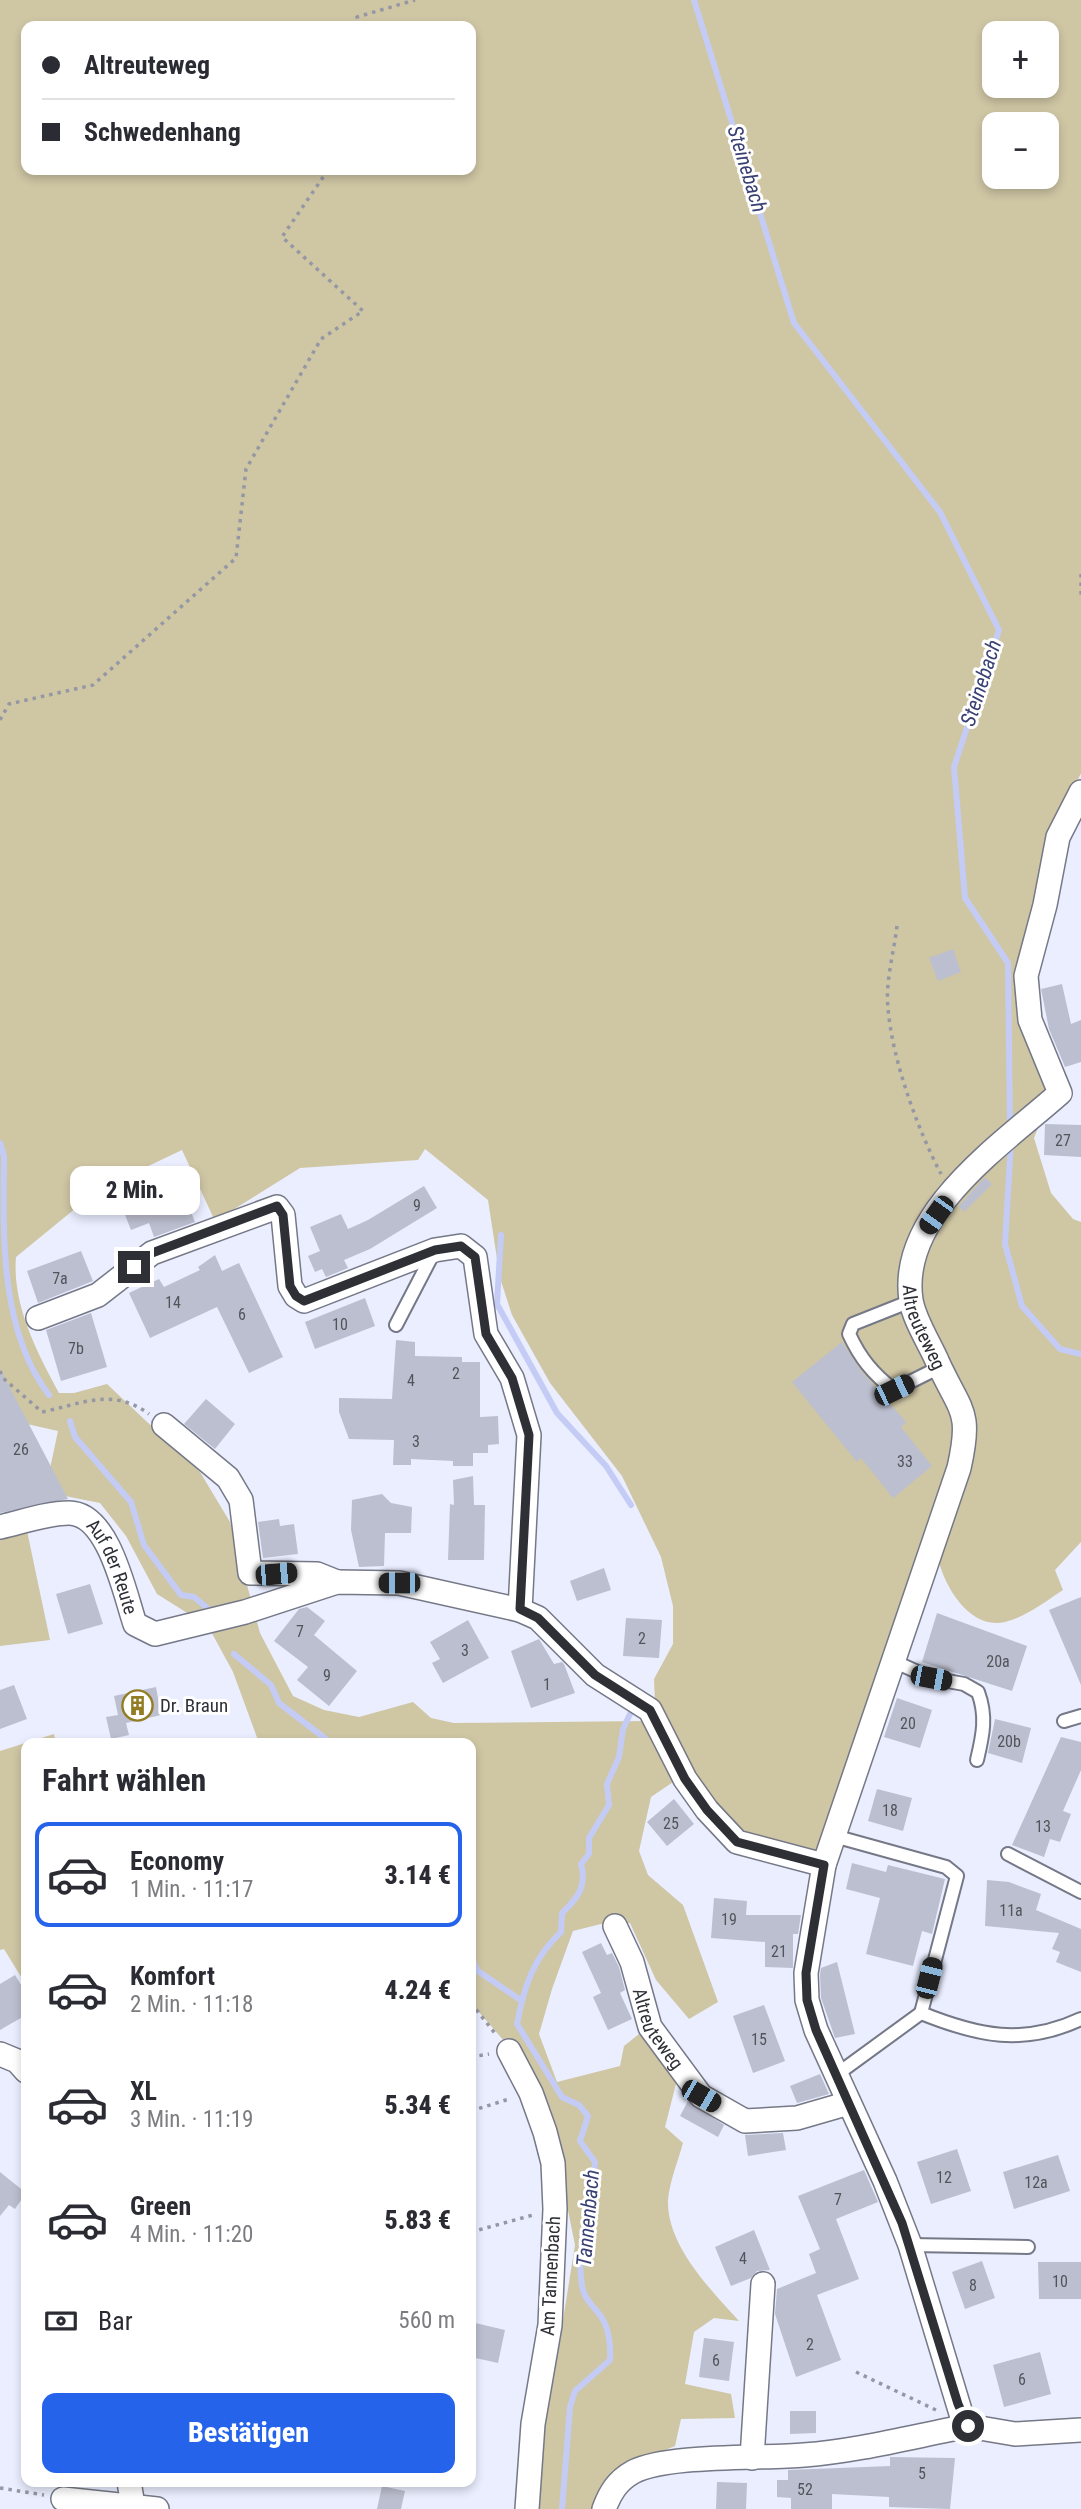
<!DOCTYPE html>
<html lang="de">
<meta charset="utf-8">
<style>
body{margin:0;font-family:"Roboto Condensed",sans-serif;background:#f2f2f3;color:#2b2b33;height:100vh;display:flex;flex-direction:column;font-size:26px;white-space:nowrap}
*{box-sizing:border-box;margin:0}
p{font-size:23px;color:#7c7c81}
.icon{flex:none;width:38px;height:38px;fill:none;stroke:currentColor;stroke-width:2;stroke-linecap:round;stroke-linejoin:round}
.map{position:relative;flex:1;overflow:hidden}
.side{position:absolute;left:21px;top:1738px;width:455px;height:749px;display:flex;flex-direction:column;background:#fff;border-radius:14px;box-shadow:0 4px 10px #0003}
.side>*{flex:none}
.banner{position:absolute;left:21px;top:21px;width:455px;height:154px;border-radius:14px;box-shadow:0 4px 10px #0003;display:grid;align-content:center;height:154px;padding:0 21px;background:#fff}
.tools{position:absolute;left:982px;top:21px;display:grid;gap:14px}
.tools a{display:grid;place-items:center;width:77px;height:77px;border-radius:14px;background:#fff;box-shadow:0 4px 10px #0003;font-size:35px}
.end{position:absolute;width:32px;height:32px;margin:-16px;border:9px solid #2e3036;background:#fff;box-shadow:0 0 0 4px #fff}
.from{border-radius:50%}
.bubble{position:absolute;height:49px;border-radius:14px;background:#fff;box-shadow:0 4px 10px #0003;font-size:23px;font-weight:800;line-height:49px;text-align:center}
.car{position:absolute;width:21px;height:42px;margin:-21px -10px;border-radius:9px;box-shadow:0 0 5px 2px #0007;background:linear-gradient(#222 24%,#8ab4d8 0 40%,#222 0 76%,#8ab4d8 0 86%,#222 0)}
.banner b{display:flex;align-items:center;gap:24px;height:66px;font-size:26px}
.banner b+b{border-top:2px solid #e1e1e2}
.banner i{width:18px;height:18px;background:#2b2b33}
ul{padding:0;list-style:none}
li{display:flex;align-items:center;gap:21px;height:105px;margin:0 14px 10px;padding:0 7px;border:4px solid transparent;border-radius:14px}
li div{flex:1}
li b{display:block;font-size:26px}
li em{font-style:normal;font-weight:800}
li.on{border-color:#2563eb}
li>.icon{width:63px;height:63px;stroke-width:1.5}
h2{padding:0 21px;font-size:32px;line-height:84px}
.pay{display:flex;align-items:center;gap:18px;height:77px;padding:0 21px;font-size:26px}
.pay p{margin-inline-start:auto}
.action{display:flex;gap:14px;margin-top:auto;padding:14px 21px}
.action a{flex:1;height:80px;border-radius:14px;background:#2563eb;color:#fff;font-size:28px;font-weight:800;line-height:80px;text-align:center}
.map>svg:first-child{display:block}
</style>
<div class="map">
<svg width="1081" height="2509" viewBox="0 0 1081 2509">
<rect width="100%" height="100%" fill="#eaeeff"/>
<!-- green -->
<g fill="#cfc6a4" fill-rule="evenodd">
<path d="M0 0H1081V773L1058 821 1022 947 1053 1090 1034 1138 1051 1193 1073 1219 1081 1222V1542L1055 1570 1063 1590C1046 1601 1026 1617 1005 1622 971 1630 946 1589 939 1562L819 1854 746 1836 687 1772 655 1703 654 1679 673 1644V1606L661 1557 622 1476 550 1383 512 1315 500 1278 488 1200 425 1149 418 1160 300 1168 215 1221 182 1150 98 1190 16 1257C12 1305 37 1352 59 1393H74L107 1384 200 1472 230 1522 260 1633 293 1696 324 1710 359 1717 413 1702 431 1718 454 1723 645 1721 676 1780 651 1797 639 1851 648 1875 683 1905 718 2002 689 2019 656 1980 630 1923H605L573 1931 552 1989 539 2034 557 2082 620 2066 624 2046 644 2030 677 2080 665 2127 683 2143C678 2161 669 2183 668 2201 667 2246 711 2290 739 2321L714 2318 694 2332 685 2384 731 2394 735 2418 681 2419 675 2446 653 2455 601 2509H535L531 2407 563 2320 575 2245 556 2151 518 2057 471 2003V1743H259L233 1672 208 1626 157 1594 126 1536 100 1503 45 1492 58 1431 0 1418ZM26 26H471V170H26ZM994 33H1046V86H994ZM994 124H1046V177H994Z"/>
<path d="M27 1531 50 1640 0 1646V1535Z"/>
<path d="M54 1734 56 1743H26V1985L4 1949 0 1950V1751Z"/>
</g>
<g fill="none" stroke-linecap="round" stroke-linejoin="round">
<!-- stream -->
<g stroke="#c4ccf5" stroke-width="6">
<path d="M694 0 794 323 940 512 999 630 954 767 965 898 1008 963 1010 1127"/>
<path d="M1011 1141 1005 1244 1022 1306 1060 1349 1081 1354"/>
<path d="M0 1143 4 1156C3 1237 0 1331 49 1395"/>
<path d="M501 1235 497 1304 557 1413 606 1466 631 1505"/>
<path d="M70 1421 75 1437 131 1502 144 1545 181 1595 194 1597 212 1612"/>
<path d="M234 1654 271 1685 279 1703 331 1743"/>
<path d="M471 1958 478 1971 522 2001"/>
<path d="M562 2509 570 2407 575 2391 610 2360C611 2347 609 2329 602 2318 595 2307 584 2300 582 2286 575 2245 592 2203 595 2162L580 2141 588 2116 579 2105 562 2097 517 2024C524 1987 533 1958 561 1932L562 1913C578 1898 587 1886 581 1864L589 1854V1838L609 1805 607 1784 619 1757 623 1729 630 1714"/>
</g>
</g>
<!-- building -->
<g fill="#bcbfcf">
<path d="M953 949 961 972 938 981 929 958Z"/>
<path d="M1062 984 1071 1024 1081 1020V1062L1065 1067 1049 1029 1041 989Z"/>
<path d="M1045 1124 1081 1125V1157L1044 1155Z"/>
<path d="M173 1166 195 1222 154 1237 149 1223 131 1230 120 1202 145 1192 140 1179Z"/>
<path d="M985 1177 992 1184 964 1212 959 1206Z"/>
<path d="M424 1186 437 1208 370 1249 344 1260 348 1268 326 1277 322 1269 315 1272 308 1256 320 1251 310 1227 341 1214 348 1229 368 1220Z"/>
<path d="M81 1251 93 1281 38 1303 27 1271Z"/>
<path d="M215 1255 222 1271 239 1263 283 1357 249 1373 217 1307 150 1338 129 1293 159 1279 164 1287 200 1270 198 1267Z"/>
<path d="M365 1298 375 1326 315 1349 305 1322Z"/>
<path d="M91 1313 107 1367 61 1381 46 1330Z"/>
<path d="M396 1340 415 1342V1356L462 1357V1362H480V1417L498 1416 499 1444 488 1445V1453H473V1466H453V1461L411 1459V1465H393L394 1440 349 1439 339 1412V1398L392 1399Z"/>
<path d="M842 1342 861 1371 906 1422 901 1427 932 1466 893 1498 861 1458 857 1462 792 1382Z"/>
<path d="M0 1369 68 1499 0 1513Z"/>
<path d="M206 1399 235 1424 215 1449 184 1424Z"/>
<path d="M473 1476 474 1505H485L484 1560H448L450 1504 454 1505 453 1480Z"/>
<path d="M382 1494 391 1503 412 1507 411 1533H385L384 1566 359 1567 351 1530 352 1500Z"/>
<path d="M279 1519 280 1526 294 1524 298 1554 263 1558 258 1522Z"/>
<path d="M604 1568 611 1590 577 1601 570 1581Z"/>
<path d="M90 1584 103 1624 68 1634 56 1594Z"/>
<path d="M1081 1597V1685L1049 1610Z"/>
<path d="M307 1607 325 1621 314 1635 357 1671 329 1706 297 1680 308 1667 274 1641 299 1609Z"/>
<path d="M937 1613 1027 1646 1012 1691 922 1662Z"/>
<path d="M626 1618 662 1620 659 1658 623 1656Z"/>
<path d="M468 1620 489 1658 443 1683 432 1663 440 1659 430 1642Z"/>
<path d="M539 1639 554 1664 562 1662 564 1664 575 1693 531 1708 511 1651Z"/>
<path d="M14 1685 27 1719 0 1729V1690Z"/>
<path d="M156 1687 161 1715 126 1723 129 1735 111 1739 106 1717 118 1715 114 1696Z"/>
<path d="M897 1698 932 1710 920 1748 884 1737Z"/>
<path d="M995 1719 1031 1728 1022 1763 988 1753Z"/>
<path d="M1061 1737 1081 1742V1770L1063 1811 1071 1814 1060 1842 1050 1839 1044 1857 1012 1845Z"/>
<path d="M877 1789 912 1798 903 1831 868 1821Z"/>
<path d="M674 1799 694 1824 667 1846 647 1822Z"/>
<path d="M852 1863 886 1872 888 1865 945 1879 932 1934 922 1931 913 1966 866 1954 880 1898 846 1889Z"/>
<path d="M987 1880 1009 1882 1041 1894 1036 1910 1081 1929V1972L1056 1962 1060 1952 1052 1949 1059 1933 985 1926Z"/>
<path d="M714 1898 747 1901 746 1915H801L798 1934H793V1968L765 1967V1942L711 1938Z"/>
<path d="M601 1943 607 1955 612 1953 619 1967 625 1990 620 1993 632 2019 608 2030 593 1997 601 1993 582 1952Z"/>
<path d="M837 1962 855 2034 835 2038 821 1998 820 1974 821 1968Z"/>
<path d="M15 1975 26 1993V2015L0 2030V1984Z"/>
<path d="M764 2005 785 2061 753 2073 733 2016Z"/>
<path d="M820 2074 829 2094 797 2103 790 2086Z"/>
<path d="M688 2101 724 2125 718 2137 680 2116Z"/>
<path d="M783 2133 786 2150 748 2156 745 2135Z"/>
<path d="M957 2149 971 2191 931 2204 917 2162Z"/>
<path d="M1058 2155 1070 2191 1014 2209 1003 2172Z"/>
<path d="M864 2170 878 2202 836 2219 859 2279 817 2295 841 2360 796 2377 775 2314 777 2289 816 2273 809 2254 820 2249 798 2196Z"/>
<path d="M0 2172 26 2193 15 2209 9 2205 0 2216Z"/>
<path d="M754 2230 770 2270 757 2271 751 2278 731 2286 715 2247Z"/>
<path d="M982 2261 995 2298 965 2309 952 2272Z"/>
<path d="M1038 2262H1081V2299H1039Z"/>
<path d="M471 2322 505 2330 498 2363 471 2357Z"/>
<path d="M704 2338 734 2342 729 2381 699 2377Z"/>
<path d="M1040 2352 1051 2394 1004 2407 993 2365Z"/>
<path d="M790 2411H816V2433L790 2434Z"/>
<path d="M890 2457 955 2458 950 2509 889 2507V2497L832 2494V2509H791V2498L777 2497V2480H788V2470L890 2466Z"/>
<path d="M717 2482 747 2483 746 2509H716Z"/>
<path d="M382 2486 405 2491 401 2509H377Z"/>
</g>
<g fill="none" stroke-linecap="round" stroke-linejoin="round">
<defs>
<g id="service">
<path d="M911 1301 853 1324 849 1334C860 1358 873 1374 894 1390L940 1367"/>
<path d="M396 1325 435 1250"/>
<path d="M893 1661 931 1678 964 1684 978 1692C987 1716 983 1735 977 1760"/>
<path d="M1064 1721 1081 1716"/>
<path d="M834 1836 946 1867 957 1876 921 2013"/>
<path d="M1008 1854 1081 1892"/>
<path d="M836 2075 921 2013C978 2036 1023 2046 1081 2019"/>
<path d="M910 2245 1028 2247"/>
</g>
<g id="minor">
<path id="s1" d="M1081 792 1058 837 1045 905 1026 976 1030 1020 1060 1093C1004 1143 898 1213 911 1300 914 1320 930 1344 938 1363 961 1413 972 1410 959 1468L824 1865 806 1973 807 2000 816 2030 885 2181 910 2245 962 2417 968 2426 1015 2434 1081 2430"/>
<path d="M38 1318 98 1295 152 1253 277 1207 283 1215 290 1286 296 1296 304 1301 435 1250 461 1246 475 1257 486 1334 512 1378 529 1435 520 1610"/>
<path d="M164 1425 228 1478 241 1500 250 1573 317 1574 337 1582"/>
<path id="s2" d="M0 1527C22 1522 47 1513 69 1513 109 1513 125 1595 135 1624L155 1634 245 1612 337 1582 399 1583 520 1610 538 1618 595 1675 650 1710 685 1779 707 1810 737 1842 824 1865"/>
<path id="s3" d="M615 1926 632 1962 650 2027 701 2096 745 2121 797 2118 849 2103"/>
<path d="M509 2051 531 2093 545 2132 553 2163 555 2209 550 2325 533 2424 527 2509"/>
<path d="M0 2054 17 2061 26 2071"/>
<path d="M752 2458 763 2284"/>
<path d="M129 2482 133 2505"/>
<path d="M63 2499 157 2509"/>
<path d="M604 2509C610 2493 617 2481 633 2472 668 2454 761 2459 804 2455 858 2451 915 2436 968 2426"/>
</g>
</defs>
<!-- service casing -->
<use href="#service" stroke="#757886" stroke-width="16"/>
<!-- minor casing -->
<use href="#minor" stroke="#757886" stroke-width="26"/>
<!-- path -->
<g stroke="#9598a4" stroke-width="3.5" stroke-dasharray="3.5 5" stroke-linecap="butt">
<path d="M361 26 357 17 415 0"/>
<path d="M1081 574V595"/>
<path d="M0 720 9 704 93 685 236 558 246 469 321 339 363 311 282 237 328 170"/>
<path d="M897 926C894 952 885 982 888 1008 892 1059 917 1128 941 1174"/>
<path d="M0 1371 3 1378 42 1412C81 1404 113 1387 149 1414"/>
<path d="M471 2003 497 2036"/>
<path d="M471 2057 489 2054"/>
<path d="M471 2111 509 2099"/>
<path d="M471 2232 533 2215"/>
<path d="M856 2372 936 2410"/>
<path d="M0 2488 44 2495"/>
</g>
<!-- service -->
<use href="#service" stroke="#fff" stroke-width="12"/>
<!-- minor -->
<use href="#minor" stroke="#fff" stroke-width="23"/>
</g>
<g fill="none" stroke-linecap="round" stroke-linejoin="round">
<!-- route -->
<path stroke="#2e3036" stroke-width="9" d="M134 1267 152 1253 277 1206 283 1215 290 1286 296 1296 304 1301 435 1250 461 1246 475 1257 486 1334 512 1378 529 1435 520 1609 538 1618 595 1675 650 1710 685 1779 707 1810 737 1842 824 1865 806 1973 807 2000 816 2030 902 2223 958 2404 968 2426"/>
</g>
<!-- icons -->
<defs>
<symbol id="building-ring" viewBox="-11 -11 22 22"><circle r="9.5" fill="#fff" stroke="#937d24" stroke-width="1.5"/><path d="M-4-6H4V6H1V3H-1V6H-4ZM-2.5-4.3h1.7v1.8h-1.7ZM.8-4.3h1.7v1.8H.8ZM-2.5-1h1.7V.8h-1.7ZM.8-1h1.7V.8H.8Z" fill="#937d24"/></symbol>
</defs>
<g fill-rule="evenodd">
<use href="#building-ring" x="120" y="1688" width="35" height="35"/>
</g>
<g text-anchor="middle" stroke-width="6" stroke-linejoin="round" paint-order="stroke">
<!-- number labels -->
<g font-size="16" fill="#52545c">
<text x="1063" y="1146">27</text>
<text x="417" y="1211">9</text>
<text x="60" y="1284">7a</text>
<text x="173" y="1308">14</text>
<text x="242" y="1320">6</text>
<text x="340" y="1330">10</text>
<text x="76" y="1354">7b</text>
<text x="456" y="1379">2</text>
<text x="411" y="1386">4</text>
<text x="416" y="1447">3</text>
<text x="21" y="1455">26</text>
<text x="905" y="1467">33</text>
<text x="300" y="1637">7</text>
<text x="642" y="1644">2</text>
<text x="465" y="1656">3</text>
<text x="998" y="1667">20a</text>
<text x="327" y="1681">9</text>
<text x="547" y="1690">1</text>
<text x="908" y="1729">20</text>
<text x="1009" y="1747">20b</text>
<text x="890" y="1816">18</text>
<text x="671" y="1829">25</text>
<text x="1043" y="1832">13</text>
<text x="1011" y="1916">11a</text>
<text x="729" y="1925">19</text>
<text x="779" y="1957">21</text>
<text x="759" y="2045">15</text>
<text x="944" y="2183">12</text>
<text x="1036" y="2188">12a</text>
<text x="838" y="2205">7</text>
<text x="743" y="2264">4</text>
<text x="1060" y="2287">10</text>
<text x="973" y="2291">8</text>
<text x="810" y="2350">2</text>
<text x="716" y="2366">6</text>
<text x="1022" y="2385">6</text>
<text x="922" y="2479">5</text>
<text x="805" y="2495">52</text>
</g>
<!-- street labels -->
<g font-size="19" fill="#2e3036" stroke="#fff">
<text dy="7" stroke="none"><textPath href="#s1" startOffset="612">Altreuteweg</textPath></text>
<text dy="7" stroke="none"><textPath href="#s2" startOffset="145">Auf der Reute</textPath></text>
<text dy="7" stroke="none"><textPath href="#s3" startOffset="112">Altreuteweg</textPath></text>
<text transform="translate(550 2276) rotate(-87)" y="7">Am Tannenbach</text>
</g>
<!-- poi labels -->
<g font-size="19" fill="#2e3036" stroke="#fff" text-anchor="start">
<text x="160" y="1712">Dr. Braun</text>
</g>
<!-- water labels -->
<g font-size="21" font-style="italic" fill="#394073" stroke="#fff">
<text transform="translate(747 169) rotate(73)" y="7">Steinebach</text>
<text transform="translate(981 683) rotate(-72)" y="7">Steinebach</text>
<text transform="translate(588 2218) rotate(-85)" y="7">Tannenbach</text>
</g>
</g>
</svg>
<div class="tools">
<a>+</a>
<a>−</a>
</div>
<i class="end from" style="left:968px;top:2426px"></i>
<i class="end" style="left:134px;top:1267px"></i>
<div class="bubble" style="left:70px;top:1166px;width:130px">2 Min.</div>
<i class="car" style="left:936px;top:1215px;rotate:216deg"></i>
<i class="car" style="left:894px;top:1390px;rotate:64deg"></i>
<i class="car" style="left:276px;top:1574px;rotate:85deg"></i>
<i class="car" style="left:399px;top:1583px;rotate:270deg"></i>
<i class="car" style="left:931px;top:1678px;rotate:101deg"></i>
<i class="car" style="left:929px;top:1978px;rotate:14deg"></i>
<i class="car" style="left:701px;top:2096px;rotate:120deg"></i>
<div class="banner">
<b><i class="from"></i>Altreuteweg</b>
<b><i></i>Schwedenhang</b>
</div>
<section class="side">
<h2>Fahrt wählen</h2>
<ul>
<li class="on"><svg class="icon" aria-label="car" viewBox="0 0 24 24"><path d="M5 17H2v-5l4-1 3-4h7l3 4 3 1v5h-3M9 17h6M6 11h13"/><circle cx="7" cy="17" r="2"/><circle cx="17" cy="17" r="2"/></svg><div><b>Economy</b><p>1 Min. · 11:17</p></div><em>3.14 €</em></li>
<li><svg class="icon" aria-label="car" viewBox="0 0 24 24"><path d="M5 17H2v-5l4-1 3-4h7l3 4 3 1v5h-3M9 17h6M6 11h13"/><circle cx="7" cy="17" r="2"/><circle cx="17" cy="17" r="2"/></svg><div><b>Komfort</b><p>2 Min. · 11:18</p></div><em>4.24 €</em></li>
<li><svg class="icon" aria-label="car" viewBox="0 0 24 24"><path d="M5 17H2v-5l4-1 3-4h7l3 4 3 1v5h-3M9 17h6M6 11h13"/><circle cx="7" cy="17" r="2"/><circle cx="17" cy="17" r="2"/></svg><div><b>XL</b><p>3 Min. · 11:19</p></div><em>5.34 €</em></li>
<li><svg class="icon" aria-label="car" viewBox="0 0 24 24"><path d="M5 17H2v-5l4-1 3-4h7l3 4 3 1v5h-3M9 17h6M6 11h13"/><circle cx="7" cy="17" r="2"/><circle cx="17" cy="17" r="2"/></svg><div><b>Green</b><p>4 Min. · 11:20</p></div><em>5.83 €</em></li>
</ul>
<div class="pay"><svg class="icon" aria-label="cash" viewBox="0 0 24 24"><path d="M3 7h18v10H3z"/><circle cx="12" cy="12" r="2"/></svg>Bar<p>560 m</p></div>
<div class="action"><a>Bestätigen</a></div>
</section>
</div>
